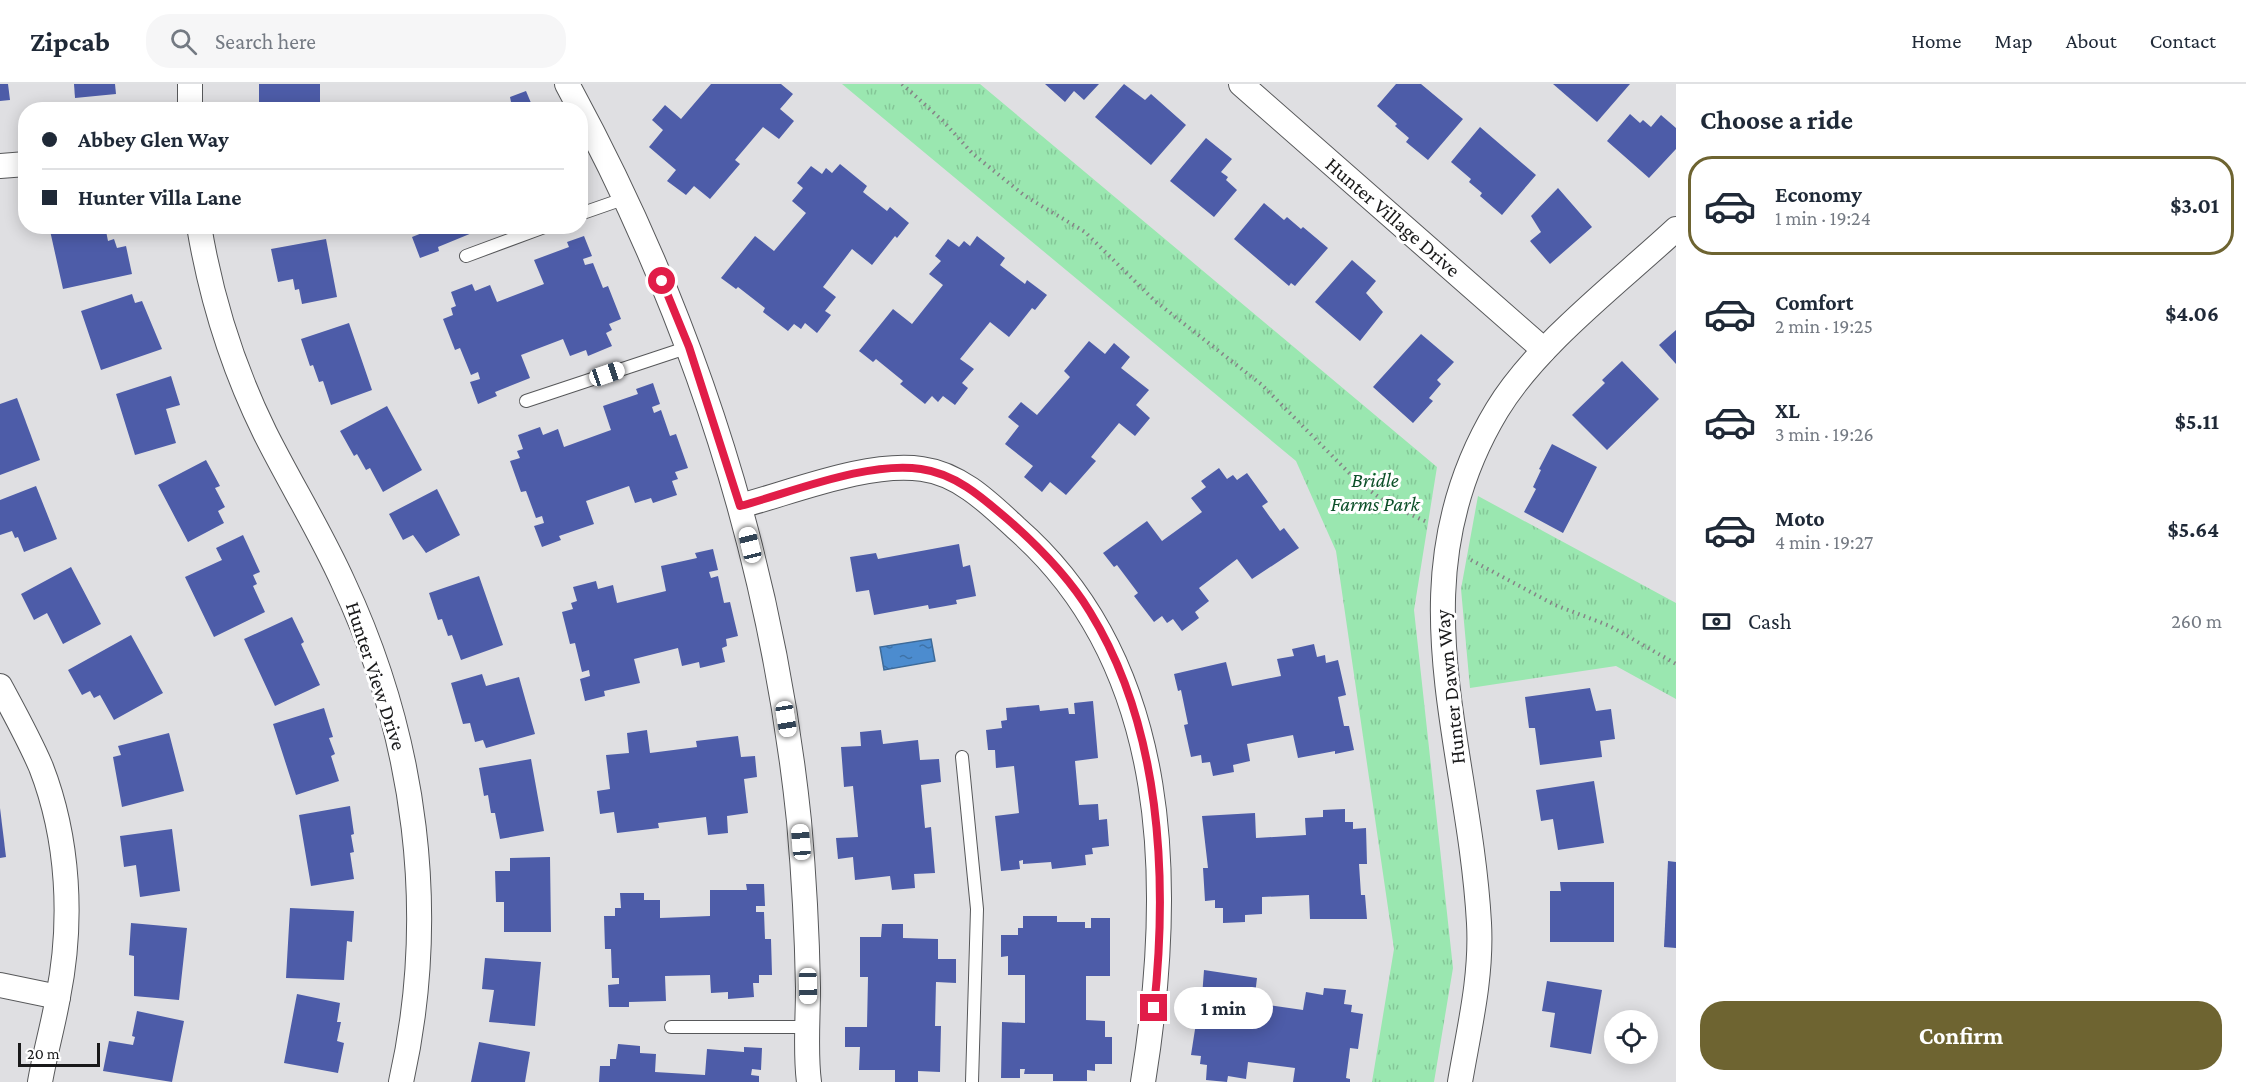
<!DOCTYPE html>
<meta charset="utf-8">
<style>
body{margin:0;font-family:"Crimson Pro",serif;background:#f6f6f7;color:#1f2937;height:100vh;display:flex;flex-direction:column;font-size:22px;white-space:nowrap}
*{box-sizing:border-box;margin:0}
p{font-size:20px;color:#747a83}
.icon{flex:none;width:33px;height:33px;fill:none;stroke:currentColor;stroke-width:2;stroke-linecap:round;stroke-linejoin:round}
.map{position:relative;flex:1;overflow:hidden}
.side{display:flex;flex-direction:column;background:#fff;width:570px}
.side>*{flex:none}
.banner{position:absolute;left:18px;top:18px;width:570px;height:132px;border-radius:24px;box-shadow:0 3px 15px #0003;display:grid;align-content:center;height:132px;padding:0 24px;background:#fff}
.controls{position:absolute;left:1604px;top:926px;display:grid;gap:12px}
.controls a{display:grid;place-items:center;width:54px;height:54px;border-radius:50%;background:#fff;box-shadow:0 3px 15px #0003;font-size:30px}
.scale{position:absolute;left:18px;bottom:15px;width:82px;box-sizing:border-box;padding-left:6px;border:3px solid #19191a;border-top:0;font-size:16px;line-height:21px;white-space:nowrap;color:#19191a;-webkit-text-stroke:4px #fff;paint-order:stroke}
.end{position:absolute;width:27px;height:27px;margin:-14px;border:8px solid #e11d48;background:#fff;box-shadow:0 0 0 3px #fff}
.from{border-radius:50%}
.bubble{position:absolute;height:42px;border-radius:21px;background:#fff;box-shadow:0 3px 15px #0003;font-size:20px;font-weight:700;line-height:42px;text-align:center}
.car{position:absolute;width:18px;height:36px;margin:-18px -9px;border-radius:8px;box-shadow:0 0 4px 2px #0007;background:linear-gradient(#fff 24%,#345 0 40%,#fff 0 76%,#345 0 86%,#fff 0)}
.banner b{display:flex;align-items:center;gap:21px;height:57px;font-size:22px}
.banner b+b{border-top:2px solid #e0e1e3}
.banner i{width:15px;height:15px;background:#1f2937}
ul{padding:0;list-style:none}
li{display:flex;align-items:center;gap:18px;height:99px;margin:0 12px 9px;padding:0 12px;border:3px solid transparent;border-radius:24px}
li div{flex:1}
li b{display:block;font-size:22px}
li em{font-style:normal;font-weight:700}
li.current{border-color:#6e6431}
li>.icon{width:54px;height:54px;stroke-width:1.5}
h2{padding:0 24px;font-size:27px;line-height:72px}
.pay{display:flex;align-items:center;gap:15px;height:66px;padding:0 24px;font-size:22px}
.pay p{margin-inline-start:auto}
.primary-button{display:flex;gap:12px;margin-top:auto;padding:12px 24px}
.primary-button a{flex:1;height:69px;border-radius:24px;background:#6e6431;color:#fff;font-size:24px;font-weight:700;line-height:69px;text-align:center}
header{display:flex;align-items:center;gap:36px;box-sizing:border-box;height:84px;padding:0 30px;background:#fff;border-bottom:2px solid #e0e1e3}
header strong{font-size:28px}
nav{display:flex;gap:33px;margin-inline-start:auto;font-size:21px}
.search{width:420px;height:54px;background:#f6f6f7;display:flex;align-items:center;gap:15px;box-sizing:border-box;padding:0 21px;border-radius:24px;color:#747a83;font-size:22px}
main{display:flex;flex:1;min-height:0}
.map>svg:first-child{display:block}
</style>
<header>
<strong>Zipcab</strong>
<div class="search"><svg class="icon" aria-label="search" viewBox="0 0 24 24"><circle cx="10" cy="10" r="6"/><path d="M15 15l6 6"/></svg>Search here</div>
<nav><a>Home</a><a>Map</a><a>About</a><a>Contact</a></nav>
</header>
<main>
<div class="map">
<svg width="1676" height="998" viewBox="0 0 1676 998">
<defs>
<pattern id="grass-tufts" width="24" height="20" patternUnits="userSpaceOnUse" patternTransform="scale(1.5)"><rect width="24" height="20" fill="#9ae7b0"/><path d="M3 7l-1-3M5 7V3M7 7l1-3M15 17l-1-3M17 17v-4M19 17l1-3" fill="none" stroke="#84c697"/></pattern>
<pattern id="water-ripples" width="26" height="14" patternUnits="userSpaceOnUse" patternTransform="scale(1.5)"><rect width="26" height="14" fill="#4c8ccf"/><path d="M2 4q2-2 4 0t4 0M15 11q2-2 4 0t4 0" fill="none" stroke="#3e72a7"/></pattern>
</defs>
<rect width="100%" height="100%" fill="#dfdfe2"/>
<!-- grass -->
<g fill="url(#grass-tufts)">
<path d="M842 0H980L1437 383 1414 526 1453 884 1434 998H1372L1394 865 1336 467 1296 377Z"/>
<path d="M1478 412 1676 519V615L1616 582 1470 604 1461 505Z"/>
</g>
<!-- water -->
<path fill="url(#water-ripples)" stroke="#3d6a99" stroke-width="1.5" d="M931 555 935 577 884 586 880 563Z"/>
<!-- building -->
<g fill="#4d5ca8">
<path d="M0 0H8L10 16 0 17Z"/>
<path d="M74 0H115L116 10 75 14Z"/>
<rect x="259" y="0" width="61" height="19"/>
<path d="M711 0H781L793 10 780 25 794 37 779 55 763 43 735 76 740 80 710 115 694 102 686 111 667 97 676 86 649 63 663 46 652 36 665 21 681 35Z"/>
<path d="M1045 0H1099L1084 16 1074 7 1065 18Z"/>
<path d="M1124 0 1145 16 1151 10 1186 41 1151 81 1095 33Z"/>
<path d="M1396 0H1421L1463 35 1428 76 1406 58 1409 54 1395 42 1397 40 1377 22Z"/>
<path d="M1553 0H1630L1597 38Z"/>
<path d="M526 7 534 26H491L511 18 510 13Z"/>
<path d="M1630 30 1640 39 1643 36 1651 43 1661 31 1676 44V65L1649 94 1607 57Z"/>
<path d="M1480 43 1536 91 1502 131 1480 112 1482 109 1469 98 1471 95 1451 78Z"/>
<path d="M1206 54 1232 75 1221 88 1228 93 1226 96 1237 106 1214 133 1170 97Z"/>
<path d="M840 80 867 102 863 108 887 127 890 123 909 139 897 154 895 152 872 181 852 165 823 203 836 213 825 227 831 231 817 249 805 239 801 245 794 240 788 247 763 228 765 224 738 203 736 205 721 194 755 152 774 167 806 129 792 117 803 104 797 99 811 82 822 90 826 84 832 89Z"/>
<path d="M1558 104 1592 143 1550 180 1530 157 1541 148 1531 132Z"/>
<path d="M1264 119 1284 136 1287 133 1301 145 1303 143 1328 164 1295 202 1291 199 1289 202 1234 155Z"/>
<path d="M49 142H105L108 157 114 155 117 164 126 162 132 190 63 205Z"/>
<path d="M412 142H469L472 149 438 163 439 167 420 174 412 153 422 149 420 143 414 146Z"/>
<path d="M584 152 592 172 583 175 585 181 593 179 603 204 608 202 621 235 609 240 612 246 606 249 612 262 588 272 586 266 570 272 563 255 521 271 530 294 495 308 497 312 478 320 470 298 480 295 478 288 471 291 460 264 455 266 443 235 453 231 451 224 456 222 451 208 472 200 475 207 490 201 497 218 544 200 534 176 569 163 567 158Z"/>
<path d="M977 152 1005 174 1000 181 1025 200 1027 196 1047 211 1035 226 1032 224 1009 253 990 238 960 275 974 285 962 299 968 304 955 321 943 312 938 318 932 312 925 320 900 300 903 297 876 275 873 278 859 267 893 225 912 240 943 201 929 190 941 177 935 172 948 155 959 163 964 157 970 162Z"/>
<path d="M326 155 337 213 302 220 299 205 295 206 293 195 278 198 271 165Z"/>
<path d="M1352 176 1376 197 1366 209 1383 228 1360 257 1315 218Z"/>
<path d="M132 210 135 219 142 217 162 265 101 286 81 227Z"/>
<path d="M349 239 372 306 331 321 323 297 319 298 313 281 310 282 301 255Z"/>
<path d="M1676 246V280L1659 261Z"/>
<path d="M1421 250 1454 278 1437 296 1441 300 1429 314 1433 317 1413 339 1373 303Z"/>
<path d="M1089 257 1105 270 1114 259 1130 273 1121 284 1149 306 1136 321 1150 334 1135 352 1119 339 1091 373 1096 377 1066 411 1050 398 1042 408 1024 393 1033 382 1005 360 1019 342 1008 333 1021 318 1037 331 1070 293 1064 287Z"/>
<path d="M1622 277 1659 315 1607 366 1572 331 1605 299 1602 296Z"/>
<path d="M171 292 180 321 166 325 176 359 135 371 116 310Z"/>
<path d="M653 299 660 320 652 323 654 329 661 326 670 352 676 350 688 384 675 388 678 395 672 397 677 411 653 419 651 414 635 419 629 402 586 417 594 440 559 452 561 456 542 463 534 442 544 439 542 432 536 434 526 407 521 408 510 377 520 374 517 367 523 365 518 351 540 343 543 351 558 345 564 363 611 346 603 322 638 310 636 305Z"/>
<path d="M17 314 40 376 0 391V320Z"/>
<path d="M387 322 422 386 383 408 370 384 366 386 357 370 354 372 340 347Z"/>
<path d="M1552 360 1597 383 1563 449 1524 428 1536 405 1533 403 1541 386 1539 385Z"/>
<path d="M206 376 220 402 215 404 225 423 218 427 224 439 188 458 158 401Z"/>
<path d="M1219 384 1227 395 1233 391 1237 396 1247 389 1268 418 1262 422 1280 447 1284 444 1299 464 1252 495 1237 475 1199 504 1209 517 1195 528 1199 534 1182 547 1173 535 1167 539 1162 532 1154 538 1134 512 1138 509 1117 481 1114 483 1103 469 1147 437 1162 457 1202 428 1191 414 1206 403 1201 397Z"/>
<path d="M36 402 57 455 24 468 18 453 15 454 12 447 0 451V416Z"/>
<path d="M437 405 460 451 426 469 413 451 403 456 389 430Z"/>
<path d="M243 451 260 488 253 491 257 500 253 502 265 528 214 553 185 493 222 476 216 464Z"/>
<path d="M959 460 963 483 970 481 976 512 956 516 957 520 929 525 928 521 874 531 869 506 856 508 850 473 876 469 878 475Z"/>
<path d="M713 465 718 486 709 488 711 494 718 492 724 519 730 518 738 552 726 555 727 562 722 564 725 578 700 584 699 578 682 582 678 564 634 575 640 599 604 607 605 612 585 617 580 595 590 592 589 586 582 588 575 559 570 560 562 528 573 525 571 519 577 517 573 503 596 497 598 505 613 501 617 519 666 507 661 482 697 474 695 469Z"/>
<path d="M71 483 101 540 63 560 47 529 34 536 21 510Z"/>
<path d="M479 492 503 561 461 576 452 551 448 552 442 535 438 536 429 509Z"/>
<path d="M292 533 304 558 301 560 320 601 275 622 244 555Z"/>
<path d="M131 551 163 609 114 636 100 611 94 614 90 607 82 611 68 586Z"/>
<path d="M1314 560 1317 573 1325 571 1326 579 1338 576 1346 611 1338 613 1344 642H1349L1354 666 1335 670V667L1298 674 1293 651 1247 660 1250 677 1233 681 1234 688 1213 692 1210 678 1202 679 1201 671 1191 673 1184 641 1188 640 1181 606 1178 607 1174 590 1226 578 1232 602 1281 592 1277 575 1294 572 1292 565Z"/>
<path d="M482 590 486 602 519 593 535 650 486 664 483 656 475 658 470 639 463 640 451 599Z"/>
<path d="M1590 604 1596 627 1611 625 1615 655 1600 657 1602 673 1540 681 1535 644H1529L1525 613Z"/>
<path d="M1093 617 1098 674 1075 677 1079 721 1098 720 1099 736 1107 735 1109 762 1092 764 1093 770 1085 771 1086 781 1052 785 1051 778 1023 780V776L1019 777 1020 785 1001 787 995 732 1019 729 1014 682 996 684 995 666H988L986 646 1002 644 1001 637 1007 636 1006 624 1039 621 1040 627 1068 624 1069 630H1075L1074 619Z"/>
<path d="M324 624 333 653 329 654 335 670 331 672 339 697 296 711 273 640Z"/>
<path d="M647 646 650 669 697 663 696 657 738 652 741 673 755 672 757 693 744 695 748 729 727 732 728 749 708 751 706 733 658 739 659 744 617 749 614 728 600 730 597 707 610 705 606 671 629 669 627 649Z"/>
<path d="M881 646 883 660 918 656 920 676 939 675 941 698 921 701 925 744 931 743 935 789 914 790 915 804 892 806 890 792 855 796 853 773 838 775 836 754 858 753 853 702 844 703 841 663 861 662 860 648Z"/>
<path d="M169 649 184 707 122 723 113 673 121 671 118 662Z"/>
<path d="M531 675 544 747 500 755 495 729H491L488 711 484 712 479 684Z"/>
<path d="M1594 697 1604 759 1558 766 1553 735 1541 737 1536 706Z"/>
<path d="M350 722 354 750 351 751 354 768 350 769 354 795 311 802 299 731Z"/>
<path d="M0 724 6 773 0 774Z"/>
<path d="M1345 725V738H1353V745L1366 744 1367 780H1359L1361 811H1365L1367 835H1310L1309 811 1262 813V830L1245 831V838L1223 839V824H1215V816L1205 817 1203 784H1208L1202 732 1255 729 1256 754 1306 751 1305 734 1323 733V726Z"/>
<path d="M172 745 180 807 140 813 136 781 124 783 120 752Z"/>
<path d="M550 773 551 848H504V818H496L495 787H510V774Z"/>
<path d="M1668 777 1676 778V864L1664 863Z"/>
<path d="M1560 798H1614V858H1550V807H1561Z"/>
<path d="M746 800H764L765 822H756V828H764L765 855H771L772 891H759V899H753L754 913 728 915V908L711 909 710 891 665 892 666 917 629 918V923H609L608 901 619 900V894H612L611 865H605L604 832H615V824H621L620 809H644V816H660V834L710 832V806H747Z"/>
<path d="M290 824 354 827 352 858 347 857 344 896 286 894Z"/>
<path d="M1023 832H1057V838H1085V844H1091V834H1110V892H1086V936L1105 937V953H1112V980H1095V987L1087 986V997H1053V990H1024L1025 985H1020V994H1001L1002 938 1025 939V891H1008V872L1001 873V851H1018V844H1023Z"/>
<path d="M131 839 187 844 179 916 134 912V872L129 871Z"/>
<path d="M882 840H903V854L938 855V875H956V899L936 898 935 942H941L940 988 918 987V998H895V986H859L860 963H845V943H867L868 893H860V853H881Z"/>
<path d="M485 874 541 878 535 942 489 938 494 906 482 905Z"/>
<path d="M1204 886 1257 894 1254 919 1303 926 1306 908 1323 911 1324 904 1346 906 1344 920 1352 921 1351 928 1363 930 1358 965 1350 964 1346 994 1350 995V998H1293L1295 984 1248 978 1246 995 1228 992 1227 998 1206 996 1207 981 1200 980 1201 972 1191 971 1196 939 1200 940Z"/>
<path d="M1547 897 1602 906 1591 970 1550 963 1555 929 1542 927Z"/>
<path d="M297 910 340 919 337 938H341L337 957 344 959 338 989 284 979Z"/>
<path d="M137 927 184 937 172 998 103 987 109 957 133 961 135 953 132 952Z"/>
<path d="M479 958 530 968 525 998H471Z"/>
<path d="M618 960 640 962V969L656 970 655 988 705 991 707 965 744 968V963L762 964 761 986 752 985 751 991 759 992V998H599L600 982H610V975H616Z"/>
</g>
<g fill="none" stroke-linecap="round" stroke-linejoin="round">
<defs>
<g id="lane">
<path d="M580 130 626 114"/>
<path d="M466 172 547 142"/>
<path d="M526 317 689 263"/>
<path d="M962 673 977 825 972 998"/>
<path d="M671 943H808"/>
</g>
<g id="street">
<path d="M567 0C692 229 772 477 799 737 804 793 807 848 808 904 808 935 805 968 809 998"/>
<path d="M1241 0 1544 266"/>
<path d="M190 26V0"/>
<path d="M0 82 26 80"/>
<path d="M199 142C211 214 233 284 265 349 290 399 320 447 343 498 416 654 439 829 401 998"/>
<path d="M740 422C793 408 869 377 922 385 960 390 989 419 1016 444 1174 582 1174 806 1143 998"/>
<path d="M0 602C14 628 29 655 41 683 69 755 73 838 58 913 53 942 45 969 40 998"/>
<path d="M0 901 58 913"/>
<path d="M1460 998C1469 945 1482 893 1479 839 1469 659 1393 498 1497 326 1537 260 1619 198 1676 145"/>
</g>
</defs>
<!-- lane casing -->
<use href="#lane" stroke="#57585a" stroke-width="14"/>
<!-- street casing -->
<use href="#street" stroke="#57585a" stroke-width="26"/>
<!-- path -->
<g stroke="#858587" stroke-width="4" stroke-dasharray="1.5 4.5" stroke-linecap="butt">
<path d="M902 0 943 37 973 70 1025 112 1085 148 1155 217 1262 301 1357 397 1388 420 1427 438"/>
<path d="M1471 476 1555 521 1610 542 1676 580"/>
</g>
<!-- lane -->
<use href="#lane" stroke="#fff" stroke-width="12"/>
<!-- street -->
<use href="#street" stroke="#fff" stroke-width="24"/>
</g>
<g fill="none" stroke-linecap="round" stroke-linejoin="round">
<!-- route -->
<path stroke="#e11d48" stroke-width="8" d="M662 197 689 263 740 422C793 408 867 377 921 385 958 390 986 417 1013 440 1042 466 1070 495 1090 528 1161 643 1168 793 1154 924"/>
</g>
<g text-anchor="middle" stroke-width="6" stroke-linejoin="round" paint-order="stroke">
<!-- street labels -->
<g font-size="21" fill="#19191a" stroke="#fff">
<text transform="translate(1393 133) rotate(41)" y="7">Hunter Village Drive</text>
<text transform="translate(376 592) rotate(72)" y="7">Hunter View Drive</text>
<text transform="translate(1450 603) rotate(-96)" y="7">Hunter Dawn Way</text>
</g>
<!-- park labels -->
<g font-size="21" font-style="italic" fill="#0c5029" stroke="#fff">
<text x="1375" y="403">Bridle<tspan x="1375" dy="24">Farms Park</tspan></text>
</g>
</g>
</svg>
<div class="controls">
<a><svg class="icon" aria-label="locate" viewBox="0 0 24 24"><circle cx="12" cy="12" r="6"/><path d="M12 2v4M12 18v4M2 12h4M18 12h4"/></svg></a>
</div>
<div class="scale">20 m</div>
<i class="end from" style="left:662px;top:197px"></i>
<i class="end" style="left:1154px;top:924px"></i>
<div class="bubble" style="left:1174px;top:903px;width:99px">1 min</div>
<i class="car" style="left:607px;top:290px;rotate:71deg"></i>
<i class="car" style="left:750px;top:461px;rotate:346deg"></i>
<i class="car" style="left:786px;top:635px;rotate:171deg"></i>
<i class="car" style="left:801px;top:758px;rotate:355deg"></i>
<i class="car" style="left:808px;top:902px;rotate:179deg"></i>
<div class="banner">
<b><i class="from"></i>Abbey Glen Way</b>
<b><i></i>Hunter Villa Lane</b>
</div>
</div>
<section class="side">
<h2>Choose a ride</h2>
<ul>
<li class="current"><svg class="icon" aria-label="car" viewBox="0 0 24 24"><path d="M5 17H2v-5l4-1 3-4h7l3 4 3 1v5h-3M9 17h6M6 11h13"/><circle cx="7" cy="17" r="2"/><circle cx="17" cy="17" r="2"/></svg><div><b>Economy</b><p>1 min · 19:24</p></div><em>$3.01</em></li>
<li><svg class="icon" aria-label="car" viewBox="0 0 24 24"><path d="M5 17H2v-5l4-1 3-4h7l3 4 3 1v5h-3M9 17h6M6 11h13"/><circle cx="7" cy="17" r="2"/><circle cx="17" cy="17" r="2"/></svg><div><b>Comfort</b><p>2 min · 19:25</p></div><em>$4.06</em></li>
<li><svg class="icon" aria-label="car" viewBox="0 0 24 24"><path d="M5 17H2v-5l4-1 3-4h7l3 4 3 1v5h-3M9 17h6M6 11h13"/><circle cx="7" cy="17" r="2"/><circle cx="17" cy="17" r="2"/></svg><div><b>XL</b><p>3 min · 19:26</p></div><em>$5.11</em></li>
<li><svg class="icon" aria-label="car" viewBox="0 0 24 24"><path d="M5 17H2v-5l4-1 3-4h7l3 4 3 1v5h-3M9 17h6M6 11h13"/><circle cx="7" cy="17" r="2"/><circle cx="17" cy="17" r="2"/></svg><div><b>Moto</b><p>4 min · 19:27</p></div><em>$5.64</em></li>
</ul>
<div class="pay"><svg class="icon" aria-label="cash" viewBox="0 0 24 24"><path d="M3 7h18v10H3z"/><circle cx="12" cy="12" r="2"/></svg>Cash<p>260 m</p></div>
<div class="primary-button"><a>Confirm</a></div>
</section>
</main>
